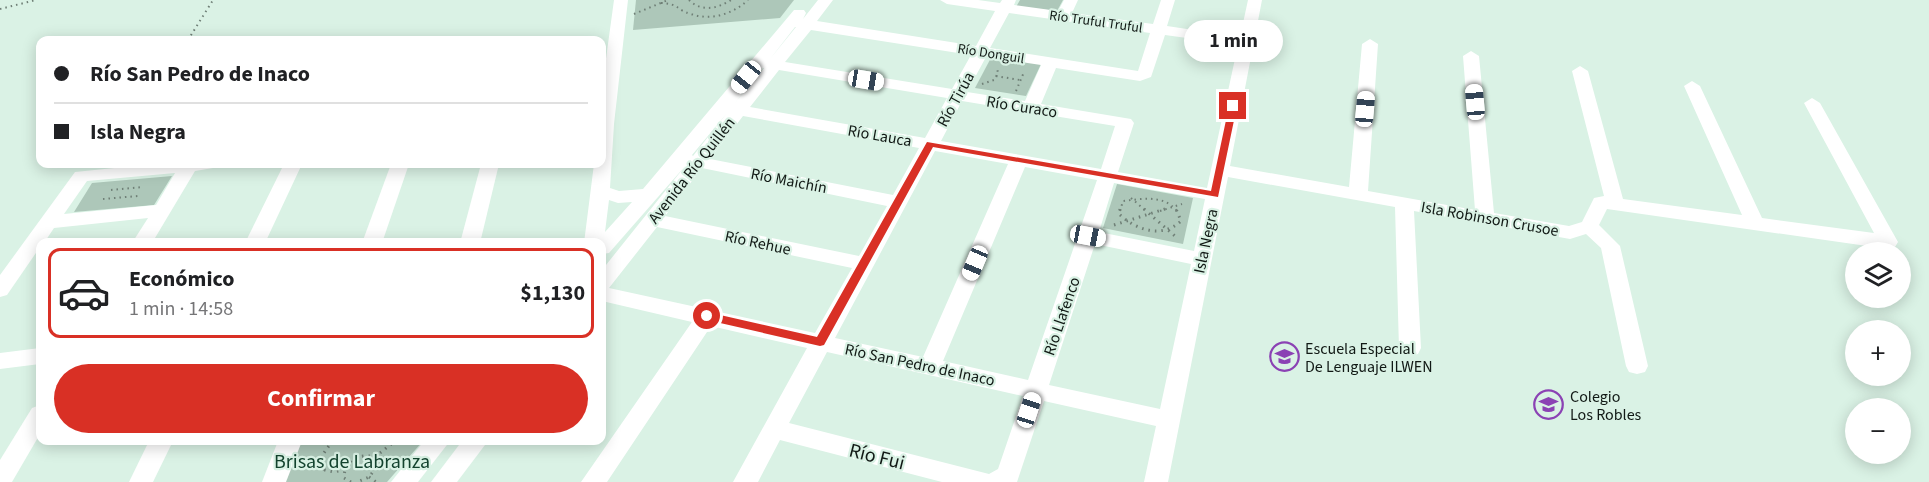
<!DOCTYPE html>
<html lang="es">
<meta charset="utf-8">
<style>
body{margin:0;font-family:"Source Sans 3",sans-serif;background:#f6f6f6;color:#202124;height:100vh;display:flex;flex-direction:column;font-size:22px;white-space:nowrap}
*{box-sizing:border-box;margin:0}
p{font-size:20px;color:#757577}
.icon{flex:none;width:33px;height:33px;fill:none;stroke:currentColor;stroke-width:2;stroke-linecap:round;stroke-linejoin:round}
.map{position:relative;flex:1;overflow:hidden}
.details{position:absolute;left:36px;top:238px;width:570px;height:207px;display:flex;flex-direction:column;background:#fff;border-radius:12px;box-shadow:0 3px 15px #0003}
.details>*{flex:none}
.banner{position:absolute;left:36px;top:36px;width:570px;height:132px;border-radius:12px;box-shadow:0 3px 15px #0003;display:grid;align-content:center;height:132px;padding:0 18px;background:#fff}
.fabs{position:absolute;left:1845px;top:242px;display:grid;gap:12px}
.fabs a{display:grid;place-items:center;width:66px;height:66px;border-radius:50%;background:#fff;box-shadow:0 3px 15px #0003;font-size:30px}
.end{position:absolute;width:27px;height:27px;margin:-14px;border:8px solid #d93025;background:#fff;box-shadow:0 0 0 3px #fff}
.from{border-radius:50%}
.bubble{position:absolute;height:42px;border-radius:21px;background:#fff;box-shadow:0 3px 15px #0003;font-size:20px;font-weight:700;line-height:42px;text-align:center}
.car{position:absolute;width:18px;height:36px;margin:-18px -9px;border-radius:8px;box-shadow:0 0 4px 2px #0007;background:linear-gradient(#fff 24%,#345 0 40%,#fff 0 76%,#345 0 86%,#fff 0)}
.banner b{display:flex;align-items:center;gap:21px;height:57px;font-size:22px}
.banner b+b{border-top:2px solid #e0e0e0}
.banner i{width:15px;height:15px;background:#202124}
ul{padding:10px 0 0;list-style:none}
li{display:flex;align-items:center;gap:18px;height:90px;margin:0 12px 9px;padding:0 6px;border:3px solid transparent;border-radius:12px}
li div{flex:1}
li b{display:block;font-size:22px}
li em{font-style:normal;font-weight:700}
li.selected{border-color:#d93025}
li>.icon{width:54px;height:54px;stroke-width:1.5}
.cta{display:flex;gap:12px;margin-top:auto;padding:12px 18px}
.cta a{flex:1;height:69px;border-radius:36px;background:#d93025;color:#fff;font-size:24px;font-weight:700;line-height:69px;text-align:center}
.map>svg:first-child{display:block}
</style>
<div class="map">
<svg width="1929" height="482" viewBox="0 0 1929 482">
<rect width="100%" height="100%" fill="#daf2e5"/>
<!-- green -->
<g fill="#adc7b9">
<path d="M636 0H794L780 18 633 30Z"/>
<path d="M1020 0H1063L1057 11 1016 7Z"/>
<path d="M993 54 1042 62 1026 96 975 88Z"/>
<path d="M172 176 154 205 74 212 92 183Z"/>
<path d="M1117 184 1193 198 1183 244 1103 228Z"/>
<path d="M296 441H423L387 482H282Z"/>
</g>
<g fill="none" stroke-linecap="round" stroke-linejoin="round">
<!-- path-far1 -->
<g stroke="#6f7f76" stroke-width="2" stroke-dasharray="1.5 4" stroke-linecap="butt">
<path d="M689 0C701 12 717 9 731 0"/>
<path d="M661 3C680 4 676 10 691 14 711 21 733 14 748 0"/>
<path d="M0 9 36 0"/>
<path d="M634 14 668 0"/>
<path d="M188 40 213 0"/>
<path d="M996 76 1020 80"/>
<path d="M982 84 994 80 998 73 997 68"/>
<path d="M1016 91 1024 72"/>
<path d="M111 190 143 187"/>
<path d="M1131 198 1146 211"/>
<path d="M103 199 138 196"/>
<path d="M1120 211 1123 201C1142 199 1163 194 1177 211"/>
<path d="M1160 211 1182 204"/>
</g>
<!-- path -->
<g stroke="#6f7f76" stroke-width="3" stroke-dasharray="1.5 5" stroke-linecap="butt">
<path d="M1120 209 1119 214C1136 230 1162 239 1181 221L1176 209"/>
<path d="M1144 209 1176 237"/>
<path d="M1114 225 1165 209"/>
<path d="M329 441 331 443C324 453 317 459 325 470L334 472 343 470"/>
<path d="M375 457 395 441"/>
<path d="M369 477 376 482"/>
<path d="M351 482 344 478C344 460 359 453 375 457L379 464 369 477 357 482"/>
</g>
<!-- minor -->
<g fill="#fff" fill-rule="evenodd">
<path d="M614 0H628L614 124 610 188 619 191 643 189 794 10H804L806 13 803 19 818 0H833L817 21 976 46 995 11 947 4 940 0H978L1000 3 1002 0H1016L1014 5 1058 11 1064 0H1078L1072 13 1153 24 1161 0H1175L1167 26 1240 37 1248 0H1262L1230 166 1349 187 1362 44 1370 39 1378 44 1368 191 1475 210 1463 56 1471 51 1479 56 1494 213 1569 226 1582 222 1594 198 1604 196 1572 71 1580 66 1588 71 1623 199 1742 215 1684 86 1692 81 1700 86 1762 218 1874 233 1804 103 1812 98 1820 103 1898 242 1895 247 1888 249 1607 209 1599 225 1620 246 1648 366 1645 372 1637 374 1629 372 1626 366 1601 248 1586 234 1570 239 1414 211 1421 348 1418 354 1410 356 1402 354 1399 348 1395 207 1228 177 1168 482H1144L1156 426 1044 401 1017 482H942L780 440 758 482H733L807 348 711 326 607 482H581L692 322 602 301V270L686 165 609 253 602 254V243H584L594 164H602V88ZM1009 13 1150 33 1138 71 990 48ZM795 27H796L770 59ZM811 30 971 55 952 89 785 62ZM1165 35 1238 45 1207 188 1118 172 1134 123 1131 119 1041 104 1056 68 1140 81 1151 77ZM986 57 1041 65 1025 101 967 92ZM763 68H764L734 104ZM779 70 947 98 925 138 750 107ZM962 101 1115 126 1101 169 941 141ZM727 113 693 156 692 155ZM743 116 919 148 893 195 710 159ZM935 151 1008 164 923 357 835 338ZM1025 167 1097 180 1028 380 943 361ZM702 168 887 206 859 256 665 216ZM1114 183 1205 199 1194 251 1099 232ZM609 200 618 203 632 202 605 232ZM657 227 852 268 815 333 609 288ZM1095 244 1191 264 1160 409 1049 385ZM827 352 1023 396 998 469 989 474 789 423Z"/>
<path d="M154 164H216L213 168 195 171 152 243H132L148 218 54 228 44 243H40V247L7 295 0 297V275L75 172ZM175 173 156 205 64 214 87 181Z"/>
<path d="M284 164H302L265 243H245Z"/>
<path d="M391 164H409L382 243H362Z"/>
<path d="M481 164H499L480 243H460Z"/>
<path d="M40 348V364L0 369V353Z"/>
<path d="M40 405V434L12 482H0V460L32 408Z"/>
<path d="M149 441H173L153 482H129Z"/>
<path d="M278 441H302L286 482H262Z"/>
<path d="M424 441H450L418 482H391Z"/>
<path d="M462 441H488L457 482H431Z"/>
</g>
</g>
<!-- route -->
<path fill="#d93025" d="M1233 104 1237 106 1218 197 933 147 824 345 820 346 707 320 701 316 707 312 817 337 927 142 1211 191 1229 106Z"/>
<!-- icons -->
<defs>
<symbol id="school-ring" viewBox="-11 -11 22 22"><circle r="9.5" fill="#daf2e5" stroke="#8b42b4" stroke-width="1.5"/><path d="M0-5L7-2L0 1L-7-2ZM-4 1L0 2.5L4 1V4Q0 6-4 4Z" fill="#8b42b4"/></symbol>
</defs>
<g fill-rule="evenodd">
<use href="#school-ring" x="1268" y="340" width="33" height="33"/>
<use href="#school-ring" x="1532" y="388" width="33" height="33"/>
</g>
<g text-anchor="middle" stroke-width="4.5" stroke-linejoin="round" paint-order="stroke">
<!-- far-street labels -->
<g font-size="14" fill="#111915" stroke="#daf2e5">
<text transform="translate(1096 21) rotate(8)" y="5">Río Truful Truful</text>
<text transform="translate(991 53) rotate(9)" y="5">Río Donguil</text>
</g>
<!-- street labels -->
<g font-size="16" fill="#111915" stroke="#daf2e5">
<text transform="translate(955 99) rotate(-61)" y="6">Río Tirúa</text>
<text transform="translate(1022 106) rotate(9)" y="6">Río Curaco</text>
<text transform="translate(880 135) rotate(10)" y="6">Río Lauca</text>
<text transform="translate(691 170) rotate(-52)" y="6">Avenida Río Quillén</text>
<text transform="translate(789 180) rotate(11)" y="6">Río Maichín</text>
<text transform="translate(1490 218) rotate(10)" y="6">Isla Robinson Crusoe</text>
<text transform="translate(1205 241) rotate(-78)" y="6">Isla Negra</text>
<text transform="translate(758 242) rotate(12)" y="6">Río Rehue</text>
<text transform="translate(1061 316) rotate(-71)" y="6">Río Llafenco</text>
<text transform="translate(920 364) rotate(12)" y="6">Río San Pedro de Inaco</text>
</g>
<!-- poi labels -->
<g font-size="16" fill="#111915" stroke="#daf2e5" text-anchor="start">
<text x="1305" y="354">Escuela Especial<tspan x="1305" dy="18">De Lenguaje ILWEN</tspan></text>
<text x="1570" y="402">Colegio<tspan x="1570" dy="18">Los Robles</tspan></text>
</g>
<!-- near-street labels -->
<g font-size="20" fill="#111915" stroke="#daf2e5">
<text transform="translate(877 456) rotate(14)" y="7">Río Fui</text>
</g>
<!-- near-park labels -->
<g font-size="20" fill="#13432e" stroke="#daf2e5">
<text x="352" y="468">Brisas de Labranza</text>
</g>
</g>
</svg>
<div class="fabs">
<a><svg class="icon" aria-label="layers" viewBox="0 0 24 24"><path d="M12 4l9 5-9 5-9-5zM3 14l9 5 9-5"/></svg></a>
<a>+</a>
<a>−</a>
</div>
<i class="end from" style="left:707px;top:316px"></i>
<i class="end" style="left:1233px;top:106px"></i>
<div class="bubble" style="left:1184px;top:20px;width:99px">1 min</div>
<i class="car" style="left:746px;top:77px;rotate:219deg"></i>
<i class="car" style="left:866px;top:80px;rotate:99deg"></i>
<i class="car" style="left:1475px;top:102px;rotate:355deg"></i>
<i class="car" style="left:1365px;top:109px;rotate:5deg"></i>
<i class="car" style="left:1088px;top:236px;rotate:101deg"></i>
<i class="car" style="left:975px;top:263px;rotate:203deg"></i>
<i class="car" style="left:1029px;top:410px;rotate:18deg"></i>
<div class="banner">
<b><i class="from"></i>Río San Pedro de Inaco</b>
<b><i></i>Isla Negra</b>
</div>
<section class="details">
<ul>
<li class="selected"><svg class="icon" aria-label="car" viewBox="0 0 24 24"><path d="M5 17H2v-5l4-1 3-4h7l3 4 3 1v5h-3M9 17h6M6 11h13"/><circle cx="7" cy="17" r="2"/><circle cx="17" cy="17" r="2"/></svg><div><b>Económico</b><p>1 min · 14:58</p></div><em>$1,130</em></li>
</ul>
<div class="cta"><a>Confirmar</a></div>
</section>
</div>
